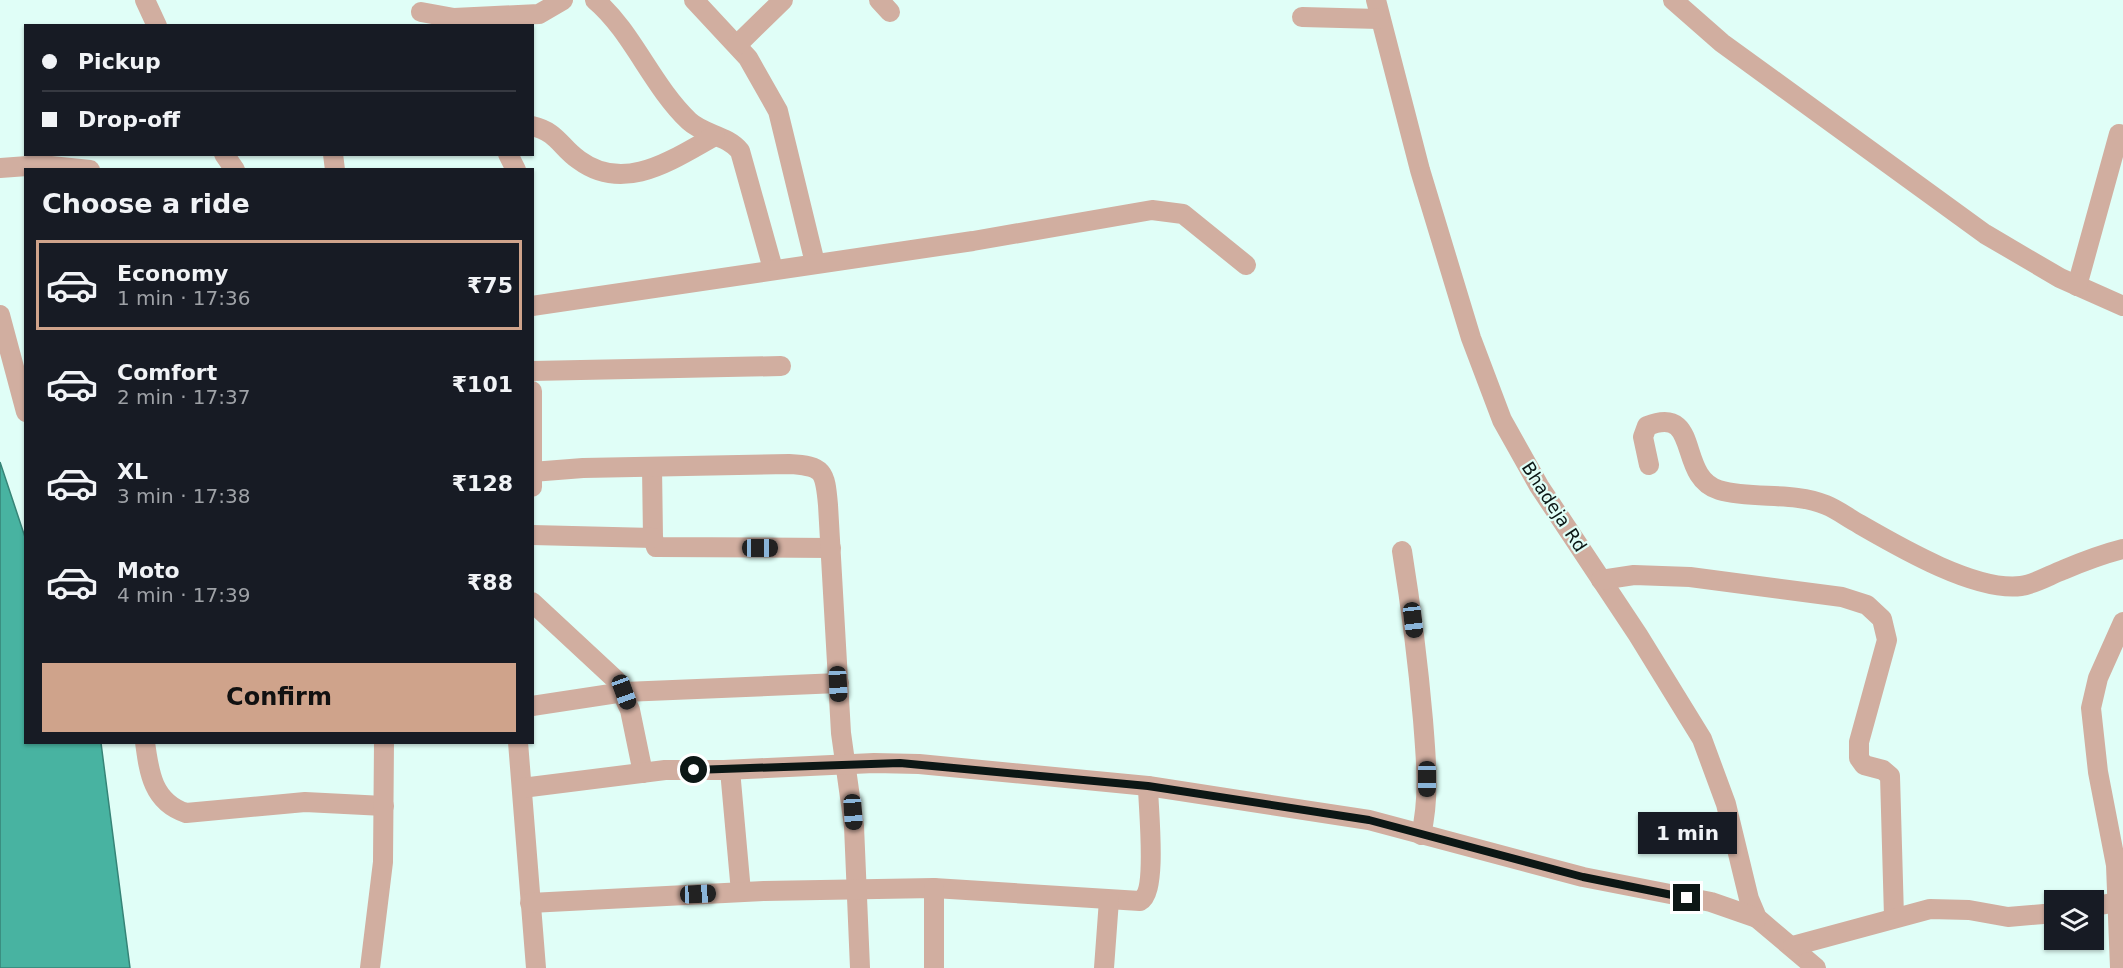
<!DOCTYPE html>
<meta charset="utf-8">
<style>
body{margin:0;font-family:"DejaVu Sans",sans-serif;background:#20242c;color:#f1f3f6;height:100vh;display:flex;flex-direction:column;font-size:22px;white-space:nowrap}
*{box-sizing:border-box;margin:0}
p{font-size:20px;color:#9ea1a6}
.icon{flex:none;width:33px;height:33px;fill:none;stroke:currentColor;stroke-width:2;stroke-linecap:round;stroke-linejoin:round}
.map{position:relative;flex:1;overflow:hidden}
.side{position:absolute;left:24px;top:168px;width:510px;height:576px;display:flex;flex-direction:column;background:#171b24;border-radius:0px;box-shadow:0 2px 4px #0004}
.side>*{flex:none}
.banner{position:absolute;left:24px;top:24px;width:510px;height:132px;border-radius:0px;box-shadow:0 2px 4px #0004;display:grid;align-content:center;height:132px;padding:0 18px;background:#171b24}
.controls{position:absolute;left:2044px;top:890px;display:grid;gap:12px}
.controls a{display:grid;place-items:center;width:60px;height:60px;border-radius:0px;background:#171b24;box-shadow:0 2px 4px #0004;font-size:30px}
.end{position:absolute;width:27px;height:27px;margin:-14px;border:8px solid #0c1715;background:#fff;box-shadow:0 0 0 3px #fff}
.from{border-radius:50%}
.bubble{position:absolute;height:42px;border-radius:0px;background:#171b24;box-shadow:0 2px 4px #0004;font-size:20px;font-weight:600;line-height:42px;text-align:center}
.car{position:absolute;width:18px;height:36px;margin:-18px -9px;border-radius:8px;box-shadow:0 0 4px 2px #0007;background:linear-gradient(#222 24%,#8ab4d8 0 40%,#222 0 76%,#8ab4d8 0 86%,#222 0)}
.banner b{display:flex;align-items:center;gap:21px;height:57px;font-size:22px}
.banner b+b{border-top:2px solid #363941}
.banner i{width:15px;height:15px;background:#f1f3f6}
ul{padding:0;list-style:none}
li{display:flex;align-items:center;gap:18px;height:90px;margin:0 12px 9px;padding:0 6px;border:3px solid transparent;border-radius:0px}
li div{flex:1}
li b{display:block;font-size:22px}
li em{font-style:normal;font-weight:600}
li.current{border-color:#cfa38b}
li>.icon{width:54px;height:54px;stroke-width:1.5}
h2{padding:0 18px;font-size:27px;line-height:72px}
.primary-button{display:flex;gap:12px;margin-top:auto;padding:12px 18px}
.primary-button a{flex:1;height:69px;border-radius:0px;background:#cfa38b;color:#111;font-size:24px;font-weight:600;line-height:69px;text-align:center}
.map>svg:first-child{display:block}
</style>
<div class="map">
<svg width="2123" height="968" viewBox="0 0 2123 968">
<rect width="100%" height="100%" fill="#e0fef7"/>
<!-- water -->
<path fill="#48b3a1" stroke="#368477" stroke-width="1.5" d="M0 462 25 537 26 742 101 743 130 968H0Z"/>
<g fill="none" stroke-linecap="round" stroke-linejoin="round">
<!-- street -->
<g stroke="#d1aea0" stroke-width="20">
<path d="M145 0 157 26"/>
<path d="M595 0C632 31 652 86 689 121 704 135 727 135 740 151L773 269"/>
<path d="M694 0 748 58 778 111 815 263"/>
<path d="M879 0 890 12"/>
<path d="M1376 0 1420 170 1471 338 1502 420 1539 486 1638 635 1702 739 1726 804 1749 899 1757 918 1816 968"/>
<path d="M1673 0 1722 43 1985 234 2060 278 2123 306"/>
<path d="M421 12 454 18 539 14 563 0"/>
<path d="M1302 17 1379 19"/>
<path d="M737 45 783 0"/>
<path d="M532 126C558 132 560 147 579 160 625 194 673 159 715 136"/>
<path d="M224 154 235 170"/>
<path d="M333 154 335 170"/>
<path d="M508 154 516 170"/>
<path d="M0 168 41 165 90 170"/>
<path d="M2077 286 2119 134"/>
<path d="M532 306 973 241 1152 210 1183 214 1246 265"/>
<path d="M0 315 26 412"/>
<path d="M532 371 781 366"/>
<path d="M532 391V487"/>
<path d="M1649 465 1643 437 1647 426C1702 404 1676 477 1719 490 1754 500 1792 491 1826 505 1836 509 1844 515 1854 521 1894 544 1974 592 2021 586 2035 584 2050 575 2063 570 2082 562 2103 554 2123 549"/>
<path d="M652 467 653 538 656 547 831 548"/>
<path d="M532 472 583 468 789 464C824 466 825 471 828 505L841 733 854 826 860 968"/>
<path d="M532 535 653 538"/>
<path d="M1402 551C1411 607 1418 663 1423 720 1426 759 1430 796 1421 835"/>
<path d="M1601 580 1634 575 1690 577 1842 597 1867 605 1882 619 1887 640 1859 742V758L1864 765 1883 770 1890 776 1894 917"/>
<path d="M532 602 616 680 630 710 643 773"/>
<path d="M532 706 624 692 839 683"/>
<path d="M145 742C149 773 153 802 186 813L305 802 384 806"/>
<path d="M518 742 536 968"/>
<path d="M730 770 741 892"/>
<path d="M522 788 665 770H724L874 763 919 764 1148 786 1369 820 1583 877 1711 902 1757 918"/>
<path d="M530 903 764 891 934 888 1140 901C1158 892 1148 807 1148 786"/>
<path d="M2094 906 2119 902"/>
<path d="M1793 946 1930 909 1969 910 2008 917 2055 913"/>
<path d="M370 968 383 862 384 742"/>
<path d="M934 968V888"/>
<path d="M1104 968 1109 900"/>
<path d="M2120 968 2116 865 2098 772 2091 708 2098 678 2123 622"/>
</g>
</g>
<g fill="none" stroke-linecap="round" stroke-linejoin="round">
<!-- route -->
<path stroke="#0c1715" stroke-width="8" d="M694 770 900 763 1148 786 1369 820 1583 877 1687 898"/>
</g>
<g text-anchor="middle" stroke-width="4.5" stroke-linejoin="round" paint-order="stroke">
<!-- street labels -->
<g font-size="18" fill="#0c1715" stroke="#e0fef7">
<text transform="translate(1554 507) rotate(57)" y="6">Bhadeja Rd</text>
</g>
</g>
</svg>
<div class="controls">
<a><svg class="icon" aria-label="layers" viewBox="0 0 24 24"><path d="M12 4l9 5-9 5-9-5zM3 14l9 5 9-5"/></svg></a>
</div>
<i class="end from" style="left:694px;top:770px"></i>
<i class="end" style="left:1687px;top:898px"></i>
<div class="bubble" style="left:1638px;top:812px;width:99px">1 min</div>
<i class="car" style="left:760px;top:548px;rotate:90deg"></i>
<i class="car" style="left:1413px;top:620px;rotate:173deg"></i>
<i class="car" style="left:838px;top:684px;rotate:177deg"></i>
<i class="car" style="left:624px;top:692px;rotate:160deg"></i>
<i class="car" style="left:1427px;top:779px;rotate:180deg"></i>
<i class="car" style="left:853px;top:812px;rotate:176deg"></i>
<i class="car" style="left:698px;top:894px;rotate:87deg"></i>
<div class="banner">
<b><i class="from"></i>Pickup</b>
<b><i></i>Drop-off</b>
</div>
<section class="side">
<h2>Choose a ride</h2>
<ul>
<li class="current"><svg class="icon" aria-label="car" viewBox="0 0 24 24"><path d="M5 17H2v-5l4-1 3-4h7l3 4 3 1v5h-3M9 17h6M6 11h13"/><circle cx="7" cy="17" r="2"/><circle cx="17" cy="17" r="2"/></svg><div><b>Economy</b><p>1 min · 17:36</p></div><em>₹75</em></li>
<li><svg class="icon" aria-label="car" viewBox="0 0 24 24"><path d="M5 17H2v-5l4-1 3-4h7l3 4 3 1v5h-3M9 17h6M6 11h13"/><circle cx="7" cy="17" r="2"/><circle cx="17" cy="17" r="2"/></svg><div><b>Comfort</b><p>2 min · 17:37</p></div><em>₹101</em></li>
<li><svg class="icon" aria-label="car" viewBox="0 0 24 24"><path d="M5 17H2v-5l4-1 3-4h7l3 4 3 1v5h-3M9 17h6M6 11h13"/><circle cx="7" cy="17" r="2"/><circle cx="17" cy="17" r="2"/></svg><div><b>XL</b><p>3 min · 17:38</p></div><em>₹128</em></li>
<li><svg class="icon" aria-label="car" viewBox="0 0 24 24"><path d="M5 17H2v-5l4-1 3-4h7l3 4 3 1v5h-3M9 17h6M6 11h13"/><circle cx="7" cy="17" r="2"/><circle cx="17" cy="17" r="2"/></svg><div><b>Moto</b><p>4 min · 17:39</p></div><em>₹88</em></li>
</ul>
<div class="primary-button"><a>Confirm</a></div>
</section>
</div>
